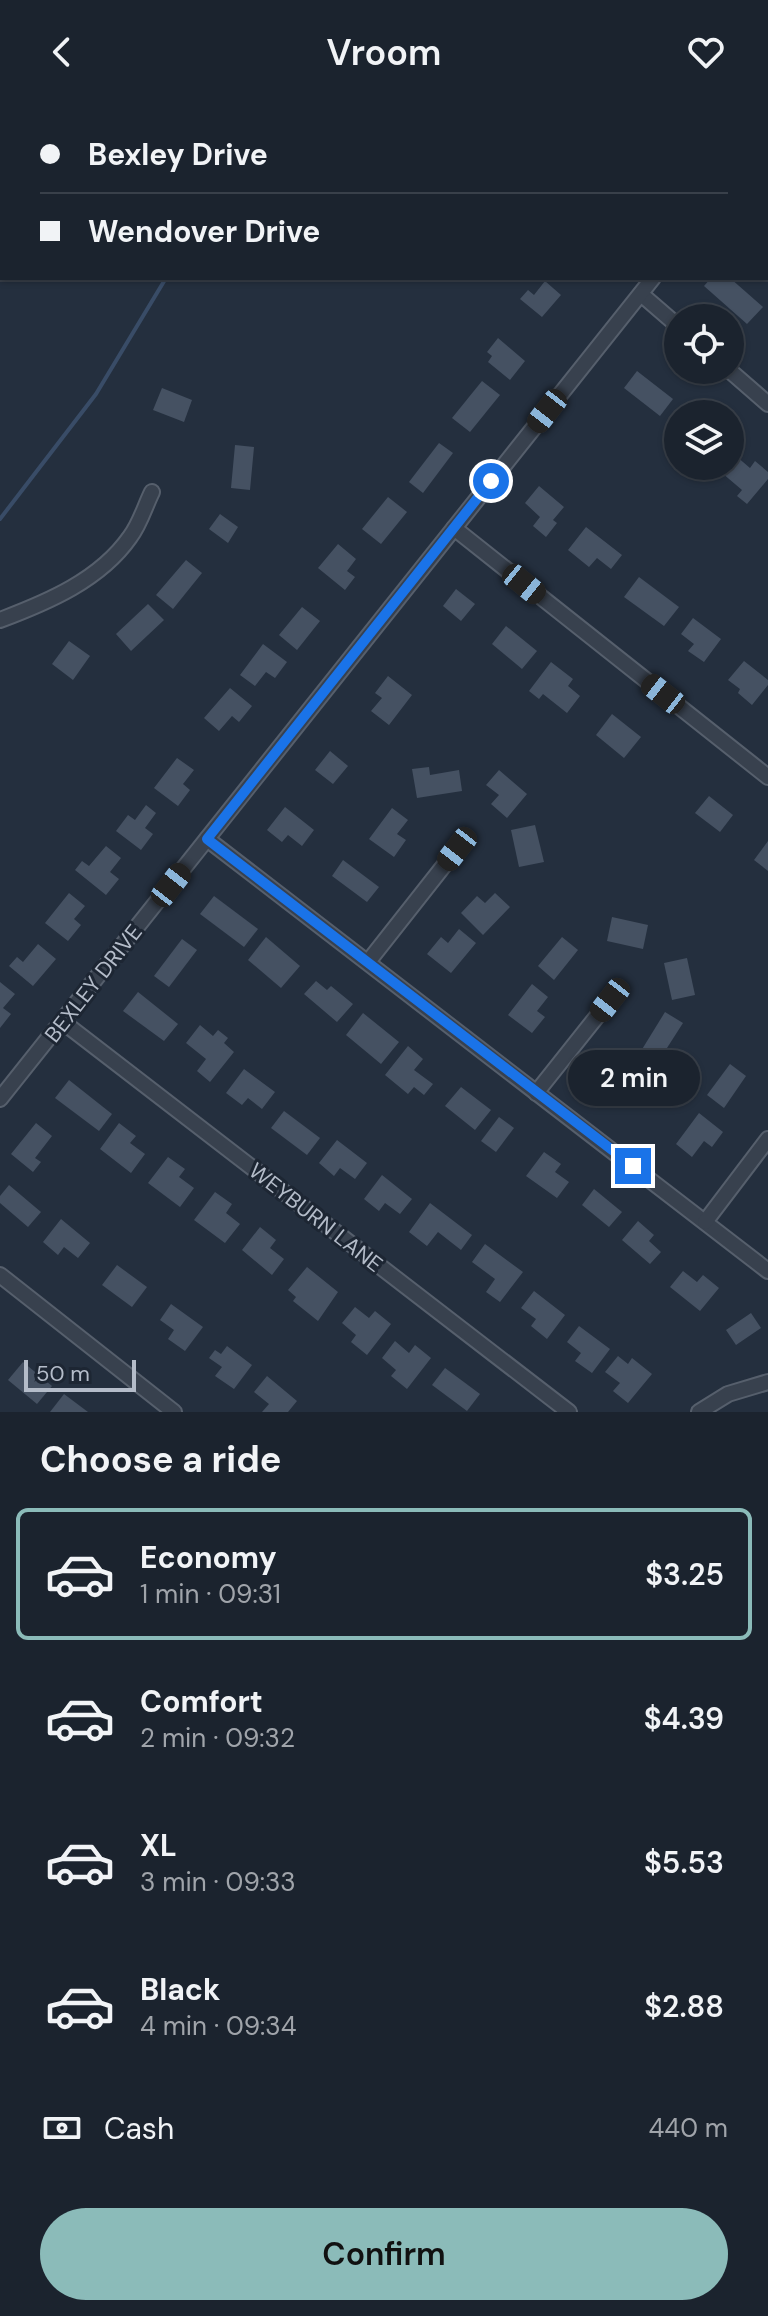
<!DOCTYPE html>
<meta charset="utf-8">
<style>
body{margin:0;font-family:"DM Sans",sans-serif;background:#242b36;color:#f1f3f6;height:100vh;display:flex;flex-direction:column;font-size:30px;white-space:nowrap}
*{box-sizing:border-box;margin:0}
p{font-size:26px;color:#a0a4aa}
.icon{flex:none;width:44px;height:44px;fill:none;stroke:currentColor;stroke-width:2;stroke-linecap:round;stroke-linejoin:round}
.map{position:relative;height:1308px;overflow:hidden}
.side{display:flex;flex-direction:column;background:#1b232e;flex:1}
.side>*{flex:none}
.guide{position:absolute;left:0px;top:0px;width:768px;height:176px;box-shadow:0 2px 6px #0004,0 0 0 2px #39404a;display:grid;align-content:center;height:176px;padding:0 40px;background:#1b232e}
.tools{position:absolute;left:664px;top:200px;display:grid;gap:16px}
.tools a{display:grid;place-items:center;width:80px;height:80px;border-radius:50%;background:#1b232e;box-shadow:0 2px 6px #0004,0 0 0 2px #39404a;font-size:40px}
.scale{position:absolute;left:24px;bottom:20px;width:112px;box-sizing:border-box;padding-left:8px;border:4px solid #b4bcc9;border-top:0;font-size:22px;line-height:28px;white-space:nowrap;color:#b4bcc9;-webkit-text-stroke:6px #1d2633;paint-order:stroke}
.end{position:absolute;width:36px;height:36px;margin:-18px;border:10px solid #1a73e8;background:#fff;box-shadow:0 0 0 4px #fff}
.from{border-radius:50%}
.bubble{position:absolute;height:56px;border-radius:28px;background:#1b232e;box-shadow:0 2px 6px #0004,0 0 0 2px #39404a;font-size:26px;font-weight:600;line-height:56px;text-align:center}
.car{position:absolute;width:24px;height:48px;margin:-24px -12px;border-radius:10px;box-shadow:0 0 6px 2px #0007;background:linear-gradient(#222 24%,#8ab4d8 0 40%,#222 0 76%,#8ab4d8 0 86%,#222 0)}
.guide b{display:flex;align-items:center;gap:28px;height:76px;font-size:30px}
.guide b+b{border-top:2px solid #39404a}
.guide i{width:20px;height:20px;background:#f1f3f6}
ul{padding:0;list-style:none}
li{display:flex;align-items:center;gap:24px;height:132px;margin:0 16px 12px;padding:0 24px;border:4px solid transparent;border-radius:12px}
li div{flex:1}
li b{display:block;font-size:30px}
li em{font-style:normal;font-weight:600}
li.selected{border-color:#8bbbb9}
li>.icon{width:72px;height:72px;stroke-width:1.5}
h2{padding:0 40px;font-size:36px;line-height:96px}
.pay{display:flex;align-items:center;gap:20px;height:88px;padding:0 40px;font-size:30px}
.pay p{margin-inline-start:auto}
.button{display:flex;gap:16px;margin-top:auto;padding:16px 40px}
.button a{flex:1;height:92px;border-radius:48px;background:#8bbbb9;color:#111;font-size:32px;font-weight:600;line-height:92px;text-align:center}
header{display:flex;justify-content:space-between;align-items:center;height:104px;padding:0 40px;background:#1b232e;font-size:36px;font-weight:600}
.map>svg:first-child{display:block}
</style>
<header><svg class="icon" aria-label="back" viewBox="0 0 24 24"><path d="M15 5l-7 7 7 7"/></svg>Vroom<svg class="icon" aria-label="heart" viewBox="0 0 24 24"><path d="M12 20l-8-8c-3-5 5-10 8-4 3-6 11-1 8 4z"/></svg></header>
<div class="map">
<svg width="768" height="1308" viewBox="0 0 768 1308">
<rect width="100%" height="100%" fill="#242f3e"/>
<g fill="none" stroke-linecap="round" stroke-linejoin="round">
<!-- stream -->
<path stroke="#394c67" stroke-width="4" d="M0 415 96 290 166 174"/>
</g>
<!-- building -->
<g fill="#455162">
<path d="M711 174H730L763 203 747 220 704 182Z"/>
<path d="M545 177 561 191 542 213 520 195 528 186 534 191Z"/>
<path d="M498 234 525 257 510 276 488 258 492 252 487 248Z"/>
<path d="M637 267 673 295 660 312 624 284Z"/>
<path d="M482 277 500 291 470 328 452 314Z"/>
<path d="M162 284 192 296 184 318 153 306Z"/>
<path d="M439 339 453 349 423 389 409 378Z"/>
<path d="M235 341 254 343 250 386 231 384Z"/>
<path d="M736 352 750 364 755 357 768 368V375L747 400 737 392 742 386 722 369Z"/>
<path d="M539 382 564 403 553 416 557 419 546 433 533 422 540 413 525 399Z"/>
<path d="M388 393 407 408 381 440 362 425Z"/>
<path d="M220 410 238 423 228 439 209 425Z"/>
<path d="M586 423 622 451 611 465 597 454 589 463 568 446Z"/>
<path d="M338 440 356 455 347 467 355 473 345 486 318 464Z"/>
<path d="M186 456 202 469 173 505 156 491Z"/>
<path d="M639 473 679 503 664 522 624 493Z"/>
<path d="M456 485 475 500 461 517 443 502Z"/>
<path d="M148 500 164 516 131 547 116 530Z"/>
<path d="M302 503 320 517 297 546 279 531Z"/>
<path d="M693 514 721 535 704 558 688 547 694 540 681 530Z"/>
<path d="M506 522 537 547 522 565 492 540Z"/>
<path d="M69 537 90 552 73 576 52 560Z"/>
<path d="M263 540 287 558 275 574 266 568 255 582 240 571Z"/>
<path d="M744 557 768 576V581L752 601 738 589 740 585 728 576Z"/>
<path d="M551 558 573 575 568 582 580 592 567 609 543 590 539 595 529 587Z"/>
<path d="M388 572 412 591 389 621 371 607 382 594 375 589Z"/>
<path d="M230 584 252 602 239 618 232 612 219 627 204 614Z"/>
<path d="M612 610 641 633 624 654 596 631Z"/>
<path d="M330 647 348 662 333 680 315 666Z"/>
<path d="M177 654 194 666 183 680 190 686 178 702 154 684Z"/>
<path d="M429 663 430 671 459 666 462 687 417 694 412 665Z"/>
<path d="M499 666 527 690 507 714 491 700 499 691 486 681Z"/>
<path d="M709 692 733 711 720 728 695 709Z"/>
<path d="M146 701 156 709 145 724 153 730 141 746 116 727 128 711 135 716Z"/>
<path d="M285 703 314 726 302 742 288 731 282 738 267 726Z"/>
<path d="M392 704 408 716 397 730 406 736 394 753 369 735Z"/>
<path d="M535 721 544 758 519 763 511 726Z"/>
<path d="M768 737V767L754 756Z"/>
<path d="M106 742 121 754 110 768 119 775 106 791 75 766 82 757 89 762Z"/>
<path d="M343 756 379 783 367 798 332 772Z"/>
<path d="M69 789 85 802 74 815 81 821 68 837 45 819Z"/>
<path d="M495 789 510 803 483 831 461 809 477 792 485 799Z"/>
<path d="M214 792 258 825 244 843 200 810Z"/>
<path d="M612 813 648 821 643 845 607 837Z"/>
<path d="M459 825 476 839 451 869 427 850 441 833 448 839Z"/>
<path d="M266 833 300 862 281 884 248 856Z"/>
<path d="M562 833 578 846 554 876 538 862Z"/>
<path d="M182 835 197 846 169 883 154 872Z"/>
<path d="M38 840 56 855 33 882 9 862 17 853 23 858Z"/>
<path d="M687 854 695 891 672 896 664 859Z"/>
<path d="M316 877 327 886 331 882 353 900 337 918 304 890Z"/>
<path d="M0 878 15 890 3 904 11 910 0 924Z"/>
<path d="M532 880 548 893 537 907 545 913 532 929 508 911Z"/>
<path d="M138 888 178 920 164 937 123 907Z"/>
<path d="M665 908 683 919 658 958 641 947Z"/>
<path d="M363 909 399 938 381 960 346 931Z"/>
<path d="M200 921 213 932 218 926 228 934 224 939 234 948 210 978 197 967 206 955 186 939Z"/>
<path d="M408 942 423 955 414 966 433 980 424 991 414 983 408 990 385 971Z"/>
<path d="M620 948 644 966 620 997 604 984 615 970 607 964Z"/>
<path d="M730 960 746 972 724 1004 707 991Z"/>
<path d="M244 965 275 988 262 1005 248 994 242 1001 226 989Z"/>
<path d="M69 976 112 1010 99 1027 55 994Z"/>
<path d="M461 983 491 1006 475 1026 445 1002Z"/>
<path d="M284 1007 320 1034 307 1051 271 1024Z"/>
<path d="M699 1009 723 1028 712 1043 704 1037 692 1053 676 1040Z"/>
<path d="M499 1013 514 1024 496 1048 481 1037Z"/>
<path d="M36 1019 52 1032 35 1054 41 1058 33 1068 11 1050Z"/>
<path d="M119 1019 136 1032 130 1039 145 1050 131 1069 100 1045Z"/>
<path d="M337 1036 367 1059 355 1075 340 1064 334 1072 319 1059Z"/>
<path d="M544 1048 561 1060 555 1068 569 1078 557 1094 526 1072Z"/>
<path d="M168 1053 185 1065 179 1073 194 1084 180 1103 148 1079Z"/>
<path d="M382 1071 412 1095 400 1110 385 1099 379 1107 364 1095Z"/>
<path d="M9 1081 41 1108 28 1123 0 1099V1092Z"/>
<path d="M594 1085 622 1108 609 1123 582 1101Z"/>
<path d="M215 1088 232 1100 226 1109 240 1120 225 1139 194 1116Z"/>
<path d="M430 1099 472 1131 461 1146 438 1128 427 1142 409 1128Z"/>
<path d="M61 1115 90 1139 78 1154 64 1143 58 1151 43 1138Z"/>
<path d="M638 1117 654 1131 649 1137 661 1148 650 1160 622 1136Z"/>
<path d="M260 1123 276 1136 270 1144 284 1155 272 1171 242 1146Z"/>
<path d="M485 1140 523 1168 500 1198 486 1188 495 1175 472 1158Z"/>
<path d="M117 1161 147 1183 132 1203 102 1181Z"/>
<path d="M307 1163 338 1188 318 1217 293 1197 296 1193 288 1186Z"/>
<path d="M683 1167 697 1178 703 1171 719 1184 700 1207 670 1183Z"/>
<path d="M534 1187 565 1211 547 1235 531 1222 536 1215 521 1204Z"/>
<path d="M171 1200 203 1223 185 1247 168 1235 174 1226 160 1216Z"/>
<path d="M355 1203 369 1214 375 1207 391 1220 367 1251 351 1238 356 1231 342 1219Z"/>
<path d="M751 1209 761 1224 736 1241 726 1226Z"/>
<path d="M579 1222 610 1245 592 1269 575 1257 581 1249 567 1238Z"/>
<path d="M395 1237 409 1249 415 1241 431 1254 407 1285 391 1272 396 1266 382 1254Z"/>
<path d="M227 1242 252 1261 234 1285 215 1272 222 1263 209 1254 215 1246 221 1250Z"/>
<path d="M618 1252 628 1260 632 1254 652 1270 628 1299 613 1287 620 1279 605 1268Z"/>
<path d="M23 1258 52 1282 37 1300 8 1276Z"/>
<path d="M445 1264 480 1290 467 1307 432 1281Z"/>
<path d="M267 1272 297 1297 288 1308H262L269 1300 254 1288Z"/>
<path d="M64 1290 88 1308H50Z"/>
</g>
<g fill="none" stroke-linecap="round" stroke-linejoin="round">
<defs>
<g id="street">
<path d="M483 2 485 0"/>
<path d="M766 35 768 33"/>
<path d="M641 190 678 222"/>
<path d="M729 266 768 300"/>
<path d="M454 424 768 673"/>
<path d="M0 516C48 498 100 476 130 433 140 420 145 402 152 388"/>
<path d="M207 735 768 1167"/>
<path d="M368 858 457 745"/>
<path d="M63 918 569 1308"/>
<path d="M536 989 610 896"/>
<path d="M0 995 653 174"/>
<path d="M705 1118 768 1035"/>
<path d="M0 1171 174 1308"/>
<path d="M699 1308 728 1290 768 1278"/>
</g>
</defs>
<!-- street casing -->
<use href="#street" stroke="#565f6c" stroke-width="18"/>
<!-- street -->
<use href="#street" stroke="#38414e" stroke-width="14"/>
</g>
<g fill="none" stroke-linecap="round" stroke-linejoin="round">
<!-- route -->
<path stroke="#1a73e8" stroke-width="10" d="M491 377 207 735 633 1062"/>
</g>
<g text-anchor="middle" stroke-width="6" stroke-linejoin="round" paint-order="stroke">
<!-- street labels -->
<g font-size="22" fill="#b4bcc9" stroke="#1d2633">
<text transform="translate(93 879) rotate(-52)" y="8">BEXLEY DRIVE</text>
<text transform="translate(316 1113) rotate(38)" y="8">WEYBURN LANE</text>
</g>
</g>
</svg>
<div class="tools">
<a><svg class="icon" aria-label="locate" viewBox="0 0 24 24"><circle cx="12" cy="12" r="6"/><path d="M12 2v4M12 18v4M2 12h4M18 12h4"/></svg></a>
<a><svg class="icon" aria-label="layers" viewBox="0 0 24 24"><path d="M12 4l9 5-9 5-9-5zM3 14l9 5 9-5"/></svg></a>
</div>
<div class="scale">50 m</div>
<i class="end from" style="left:491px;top:377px"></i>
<i class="end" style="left:633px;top:1062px"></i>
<div class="bubble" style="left:568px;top:946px;width:132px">2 min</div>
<i class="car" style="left:547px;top:307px;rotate:218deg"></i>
<i class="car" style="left:524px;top:480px;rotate:129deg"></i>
<i class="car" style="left:663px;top:590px;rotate:308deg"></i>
<i class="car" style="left:457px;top:745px;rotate:218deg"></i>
<i class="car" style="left:171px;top:781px;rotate:38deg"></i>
<i class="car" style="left:610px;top:896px;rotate:218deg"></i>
<div class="guide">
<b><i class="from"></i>Bexley Drive</b>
<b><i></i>Wendover Drive</b>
</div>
</div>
<section class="side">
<h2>Choose a ride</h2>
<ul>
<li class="selected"><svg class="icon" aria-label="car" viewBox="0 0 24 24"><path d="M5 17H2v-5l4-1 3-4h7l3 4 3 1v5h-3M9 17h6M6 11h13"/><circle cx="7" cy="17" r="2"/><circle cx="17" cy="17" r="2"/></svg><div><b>Economy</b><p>1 min · 09:31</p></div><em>$3.25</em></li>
<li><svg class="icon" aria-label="car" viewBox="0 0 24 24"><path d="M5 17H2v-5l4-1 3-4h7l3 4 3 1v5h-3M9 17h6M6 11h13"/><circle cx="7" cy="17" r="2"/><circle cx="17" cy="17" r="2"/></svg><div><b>Comfort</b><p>2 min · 09:32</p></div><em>$4.39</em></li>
<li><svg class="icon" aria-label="car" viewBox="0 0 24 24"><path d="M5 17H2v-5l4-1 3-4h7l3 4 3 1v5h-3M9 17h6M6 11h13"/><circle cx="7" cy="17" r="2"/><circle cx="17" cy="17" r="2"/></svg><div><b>XL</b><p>3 min · 09:33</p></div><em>$5.53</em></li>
<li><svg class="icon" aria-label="car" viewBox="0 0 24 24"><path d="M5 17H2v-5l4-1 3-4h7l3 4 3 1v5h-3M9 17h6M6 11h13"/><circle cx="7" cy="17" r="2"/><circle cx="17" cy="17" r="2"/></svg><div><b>Black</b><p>4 min · 09:34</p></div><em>$2.88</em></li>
</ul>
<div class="pay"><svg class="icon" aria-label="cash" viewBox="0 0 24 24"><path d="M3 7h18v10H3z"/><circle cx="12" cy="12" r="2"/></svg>Cash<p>440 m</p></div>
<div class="button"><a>Confirm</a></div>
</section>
